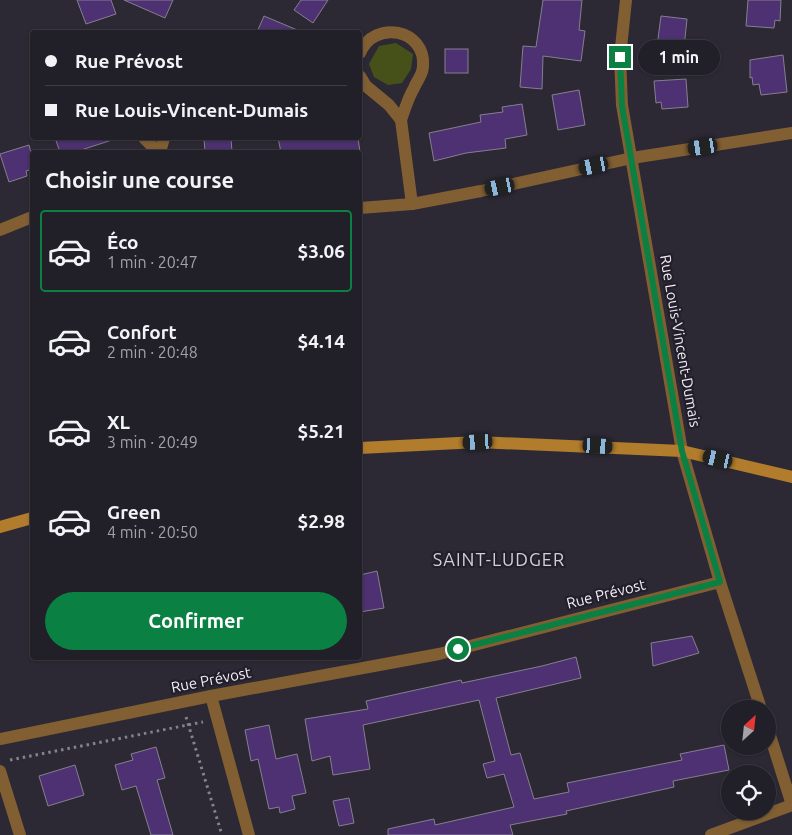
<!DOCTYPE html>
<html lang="fr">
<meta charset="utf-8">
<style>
body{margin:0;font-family:Ubuntu,sans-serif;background:#2d2c33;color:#f1f3f6;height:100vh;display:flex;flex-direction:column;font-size:19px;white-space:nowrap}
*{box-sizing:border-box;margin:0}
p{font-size:16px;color:#a2a2a7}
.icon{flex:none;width:28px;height:28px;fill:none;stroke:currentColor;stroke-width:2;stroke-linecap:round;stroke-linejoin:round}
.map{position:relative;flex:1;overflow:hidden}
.panel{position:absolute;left:30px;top:150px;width:332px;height:510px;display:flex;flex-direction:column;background:#211f27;border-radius:5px;box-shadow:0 1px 4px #0004,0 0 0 1px #3e3d44}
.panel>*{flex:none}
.hud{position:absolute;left:30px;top:30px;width:332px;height:110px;border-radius:5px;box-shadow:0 1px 4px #0004,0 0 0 1px #3e3d44;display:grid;align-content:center;height:110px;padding:0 15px;background:#211f27}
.needle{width:32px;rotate:27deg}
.fabs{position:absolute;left:721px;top:700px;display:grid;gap:10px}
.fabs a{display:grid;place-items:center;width:55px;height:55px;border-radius:50%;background:#211f27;box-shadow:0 1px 4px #0004,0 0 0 1px #3e3d44;font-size:25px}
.end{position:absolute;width:22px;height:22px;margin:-11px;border:6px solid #0b8043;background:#fff;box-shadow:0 0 0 2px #fff}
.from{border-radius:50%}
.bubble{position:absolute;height:35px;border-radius:18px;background:#211f27;box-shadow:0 1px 4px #0004,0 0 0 1px #3e3d44;font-size:16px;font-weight:700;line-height:35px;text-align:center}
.car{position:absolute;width:15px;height:30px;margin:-15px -8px;border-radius:6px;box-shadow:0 0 4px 1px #0007;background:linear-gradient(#222 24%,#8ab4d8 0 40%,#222 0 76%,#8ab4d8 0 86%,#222 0)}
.hud b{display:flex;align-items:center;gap:18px;height:48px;font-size:19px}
.hud b+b{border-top:1px solid #3e3d44}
.hud i{width:12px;height:12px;background:#f1f3f6}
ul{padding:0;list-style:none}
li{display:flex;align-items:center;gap:15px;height:82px;margin:0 10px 8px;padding:0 5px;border:2px solid transparent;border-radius:5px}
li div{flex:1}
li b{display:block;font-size:19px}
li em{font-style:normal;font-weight:700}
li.selected{border-color:#0b8043}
li>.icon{width:45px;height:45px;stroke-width:1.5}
h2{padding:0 15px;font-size:22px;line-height:60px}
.primary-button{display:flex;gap:10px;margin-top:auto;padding:10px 15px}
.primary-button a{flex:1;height:58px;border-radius:30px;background:#0b8043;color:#fff;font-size:20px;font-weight:700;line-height:58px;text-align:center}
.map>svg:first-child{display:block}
</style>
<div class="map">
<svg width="792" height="835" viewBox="0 0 792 835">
<rect width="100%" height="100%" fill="#2c2934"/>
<!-- green -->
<path fill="#46511a" d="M396 43 413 54 411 69 402 83 388 85 374 77 369 64 379 46Z"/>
<!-- building -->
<g fill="#4d3172" stroke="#84808e">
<path d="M77 0H111L116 14 86 24Z"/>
<path d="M124 0H173L165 18Z"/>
<path d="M301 0H328L313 23 294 10Z"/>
<path d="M543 0H582L579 30 585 31 581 61 543 56 542 89 520 87 523 46 536 47Z"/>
<path d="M748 0H781L780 21 775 20 774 28 746 26Z"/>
<path d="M264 16 302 32H257Z"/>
<path d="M661 16 687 19 683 57 656 54Z"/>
<rect x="445" y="49" width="23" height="24"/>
<path d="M783 55 787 92 761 95 759 84 753 85 752 77 750 78V60Z"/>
<path d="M686 79 688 107 662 109 661 102 656 103 654 81Z"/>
<path d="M579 90 585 125 558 130 552 95Z"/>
<path d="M522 104 527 135 505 139 506 148 466 153 434 161 429 133 481 122 480 115 503 112 502 107Z"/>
<path d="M55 138H111L112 140 75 152H60Z"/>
<path d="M204 138H231L232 152H205Z"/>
<path d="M278 138H358L360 152H281Z"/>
<path d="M29 145 32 157V169L26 171 27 176 9 182 0 154Z"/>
<path d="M377 571 384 608 360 612V575Z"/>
<path d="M692 636 699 653 653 666 651 643Z"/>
<path d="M576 657 581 678 496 698 511 755 520 753 534 799 569 792 567 783 682 760 680 754 724 745 729 770 673 781 674 787 566 811 567 814 510 825 513 835H388V829L434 819 435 825 514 807 504 774 487 778 483 764 495 761 479 700 363 725 370 769 333 775 330 756 312 761 305 719 368 709 366 701 461 680 462 683 542 666Z"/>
<path d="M269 725 276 759 297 754 306 793 292 796 295 809 280 813 279 807 269 809 258 759 251 761 245 730Z"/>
<path d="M156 747 165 778 157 780 173 835H151L136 786 122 790 115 765 133 760 131 754Z"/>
<path d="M75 765 84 795 48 806 39 776Z"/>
<path d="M349 798 354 823 339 826 333 801Z"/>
</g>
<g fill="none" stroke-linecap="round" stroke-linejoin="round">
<!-- path -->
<g stroke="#85828c" stroke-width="3" stroke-dasharray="2.5 4" stroke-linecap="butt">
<path d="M186 717 222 835"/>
<path d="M10 760 203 722"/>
</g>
<!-- street -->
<g stroke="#815f32" stroke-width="12">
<path d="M626 0 620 57 622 105 682 451 720 582 761 709"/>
<path d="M360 53C374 19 426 29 423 66 423 75 417 80 414 88 408 98 405 109 401 120L389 105 366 86 360 76"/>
<path d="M401 120 412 204"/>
<path d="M144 138 158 152"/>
<path d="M160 152 164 138"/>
<path d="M360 208 412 204 481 191 632 158 792 133"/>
<path d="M0 230 32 217"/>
<path d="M211 696 249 835"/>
<path d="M768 729 792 805"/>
<path d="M0 739 211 696 439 654 720 582"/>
<path d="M0 771 20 835"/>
<path d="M711 835 792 805"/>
</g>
<!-- secondary -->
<g stroke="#b17c2c" stroke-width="12">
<path d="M360 448 478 442 682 451 792 477"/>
<path d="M0 527 32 518"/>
</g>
</g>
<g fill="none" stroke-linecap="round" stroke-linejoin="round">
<!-- route -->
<path stroke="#0b8043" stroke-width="6" d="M458 649 720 582 682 451 622 106 620 57"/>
</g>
<g text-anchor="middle" stroke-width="4.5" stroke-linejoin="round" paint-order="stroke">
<!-- street labels -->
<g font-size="15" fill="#f2eff7" stroke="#231f2a">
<text transform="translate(680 341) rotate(80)" y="5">Rue Louis-Vincent-Dumais</text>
<text transform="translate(606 594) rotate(-14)" y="5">Rue Prévost</text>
<text transform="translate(211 680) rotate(-11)" y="5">Rue Prévost</text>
</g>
<!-- quarter labels -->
<g font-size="18" letter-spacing="1" fill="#d2cddc" stroke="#231f2a">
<text x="499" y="566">SAINT-LUDGER</text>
</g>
</g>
</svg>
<div class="fabs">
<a><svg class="needle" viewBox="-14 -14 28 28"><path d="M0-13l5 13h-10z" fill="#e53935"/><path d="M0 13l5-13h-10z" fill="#a2a2a7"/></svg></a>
<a><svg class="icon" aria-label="locate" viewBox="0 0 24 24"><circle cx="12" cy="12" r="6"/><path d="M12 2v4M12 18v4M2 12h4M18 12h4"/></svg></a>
</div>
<i class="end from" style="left:458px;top:649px"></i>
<i class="end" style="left:620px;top:57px"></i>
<div class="bubble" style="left:638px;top:40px;width:82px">1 min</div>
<i class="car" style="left:703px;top:147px;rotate:261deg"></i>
<i class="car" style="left:594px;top:166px;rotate:258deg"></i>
<i class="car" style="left:500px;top:187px;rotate:258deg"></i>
<i class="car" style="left:478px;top:442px;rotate:267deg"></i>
<i class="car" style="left:598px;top:446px;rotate:93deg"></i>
<i class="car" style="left:718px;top:459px;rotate:283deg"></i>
<div class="hud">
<b><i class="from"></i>Rue Prévost</b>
<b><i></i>Rue Louis-Vincent-Dumais</b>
</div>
<section class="panel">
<h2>Choisir une course</h2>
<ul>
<li class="selected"><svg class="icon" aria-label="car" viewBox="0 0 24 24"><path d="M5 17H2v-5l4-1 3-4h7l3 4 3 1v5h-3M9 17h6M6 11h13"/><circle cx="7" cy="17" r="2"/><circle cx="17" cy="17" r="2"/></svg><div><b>Éco</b><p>1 min · 20:47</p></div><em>$3.06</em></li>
<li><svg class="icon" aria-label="car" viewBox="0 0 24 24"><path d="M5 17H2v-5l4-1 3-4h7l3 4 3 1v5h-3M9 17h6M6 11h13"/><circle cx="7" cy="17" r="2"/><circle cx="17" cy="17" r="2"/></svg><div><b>Confort</b><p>2 min · 20:48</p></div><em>$4.14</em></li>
<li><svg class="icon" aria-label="car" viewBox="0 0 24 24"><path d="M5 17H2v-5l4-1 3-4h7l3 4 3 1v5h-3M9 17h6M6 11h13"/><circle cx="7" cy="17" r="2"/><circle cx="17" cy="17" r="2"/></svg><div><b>XL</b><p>3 min · 20:49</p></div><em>$5.21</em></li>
<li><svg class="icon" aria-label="car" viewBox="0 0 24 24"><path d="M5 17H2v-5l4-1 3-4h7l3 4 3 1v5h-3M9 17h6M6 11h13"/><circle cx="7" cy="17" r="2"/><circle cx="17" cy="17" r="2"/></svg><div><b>Green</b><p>4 min · 20:50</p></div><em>$2.98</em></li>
</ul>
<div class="primary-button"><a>Confirmer</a></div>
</section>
</div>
